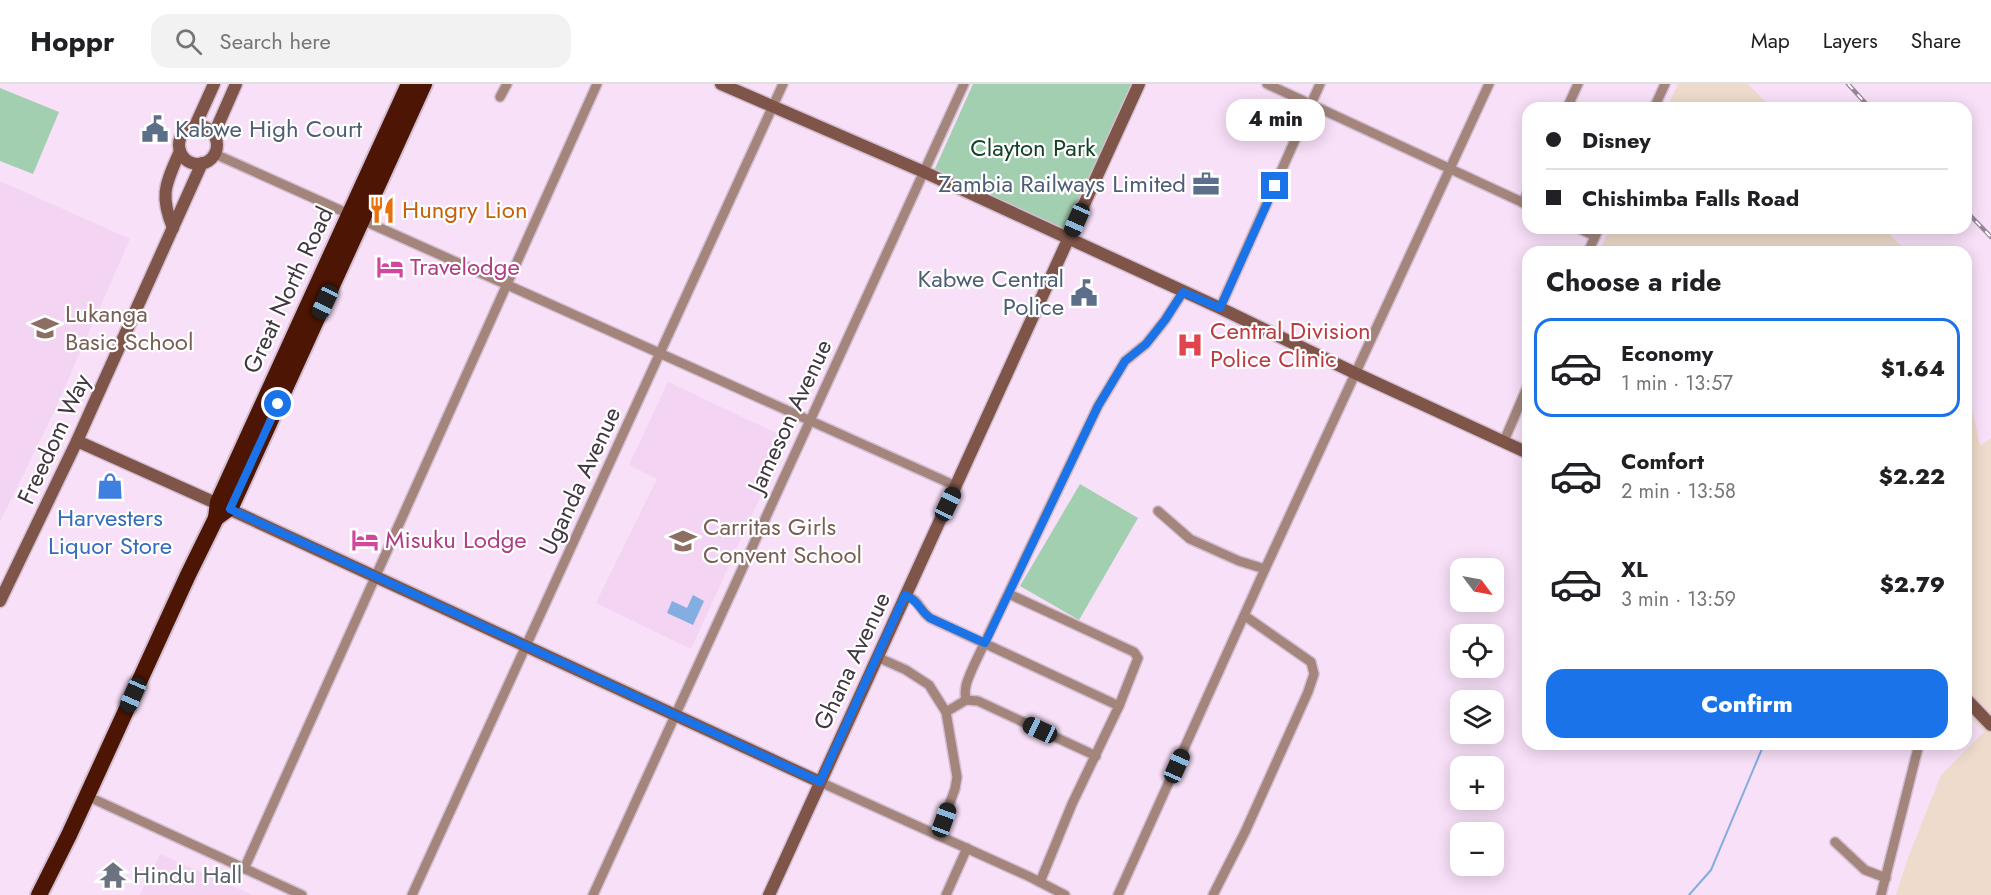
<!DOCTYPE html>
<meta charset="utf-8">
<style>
body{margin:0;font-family:Jost,sans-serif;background:#f2f2f2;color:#202124;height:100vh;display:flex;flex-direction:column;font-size:22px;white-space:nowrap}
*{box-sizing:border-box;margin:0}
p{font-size:20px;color:#757577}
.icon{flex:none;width:33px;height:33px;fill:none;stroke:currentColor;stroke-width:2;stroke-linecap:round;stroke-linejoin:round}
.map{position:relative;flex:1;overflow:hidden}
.panel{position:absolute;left:1522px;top:162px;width:450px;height:504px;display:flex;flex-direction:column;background:#fff;border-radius:18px;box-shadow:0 3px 15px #0003}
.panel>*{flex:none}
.top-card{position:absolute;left:1522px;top:18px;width:450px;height:132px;border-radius:18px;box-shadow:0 3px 15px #0003;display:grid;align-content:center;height:132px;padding:0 24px;background:#fff}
.needle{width:39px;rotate:122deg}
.fabs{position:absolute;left:1450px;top:474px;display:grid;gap:12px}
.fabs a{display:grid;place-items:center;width:54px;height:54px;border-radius:12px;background:#fff;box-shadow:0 3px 15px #0003;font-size:30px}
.end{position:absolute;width:27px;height:27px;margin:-14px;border:8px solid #1a73e8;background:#fff;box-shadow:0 0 0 3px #fff}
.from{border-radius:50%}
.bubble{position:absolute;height:42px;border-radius:18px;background:#fff;box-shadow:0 3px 15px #0003;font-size:20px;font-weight:800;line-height:42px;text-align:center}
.car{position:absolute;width:18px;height:36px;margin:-18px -9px;border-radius:8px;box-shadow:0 0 4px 2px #0007;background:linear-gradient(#222 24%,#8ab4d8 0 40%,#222 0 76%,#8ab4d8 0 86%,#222 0)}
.top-card b{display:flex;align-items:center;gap:21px;height:57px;font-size:22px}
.top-card b+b{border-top:2px solid #e0e0e0}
.top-card i{width:15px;height:15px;background:#202124}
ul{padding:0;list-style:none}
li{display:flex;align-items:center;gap:18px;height:99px;margin:0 12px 9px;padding:0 12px;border:3px solid transparent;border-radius:18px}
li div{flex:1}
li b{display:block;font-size:22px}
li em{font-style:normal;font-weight:800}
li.selected{border-color:#1a73e8}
li>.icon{width:54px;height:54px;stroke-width:1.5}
h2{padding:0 24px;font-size:27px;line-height:72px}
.primary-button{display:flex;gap:12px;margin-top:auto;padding:12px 24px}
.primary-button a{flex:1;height:69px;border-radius:18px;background:#1a73e8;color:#fff;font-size:24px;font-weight:800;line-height:69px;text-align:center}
header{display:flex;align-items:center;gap:36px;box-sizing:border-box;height:84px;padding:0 30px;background:#fff;border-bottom:2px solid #e0e0e0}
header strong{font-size:28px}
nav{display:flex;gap:33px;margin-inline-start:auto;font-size:21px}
.search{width:420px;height:54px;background:#f2f2f2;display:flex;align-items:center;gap:15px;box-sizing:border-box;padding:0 21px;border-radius:18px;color:#757577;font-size:22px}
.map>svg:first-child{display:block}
</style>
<header>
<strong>Hoppr</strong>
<div class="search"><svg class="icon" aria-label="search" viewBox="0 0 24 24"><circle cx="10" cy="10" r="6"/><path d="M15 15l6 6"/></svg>Search here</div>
<nav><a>Map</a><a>Layers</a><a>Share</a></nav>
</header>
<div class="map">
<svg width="1991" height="811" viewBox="0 0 1991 811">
<rect width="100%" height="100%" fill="#f8e0f8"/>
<!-- built -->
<g fill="#f3d4f2">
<path d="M0 97 130 155 52 332 0 438Z"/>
<path d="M668 298 787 354 691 565 596 519 657 395 629 381Z"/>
<path d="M160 770 239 805 252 811H140Z"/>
</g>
<!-- industrial -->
<g fill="#eedbcb">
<path d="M1678 0H1748L1771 24H1667Z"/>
<path d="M1610 144H1884L1907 168H1599Z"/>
<path d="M1967 301 1980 362 1991 354V811H1896L1908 774 1941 691 1984 648 1967 630Z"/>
</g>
<!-- green -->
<g fill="#a3cfb1">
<path d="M973 0H1131L1065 148 933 89Z"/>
<path d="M0 4 59 28 33 90 0 77Z"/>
<path d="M1080 400 1138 434 1079 536 1020 502Z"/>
</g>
<!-- water -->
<path fill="#84ade2" d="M693 511 704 517 693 541 667 529 672 517 687 524Z"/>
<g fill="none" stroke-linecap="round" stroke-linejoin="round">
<!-- stream -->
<path stroke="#84ade2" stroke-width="2" d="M1689 811 1711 786 1764 660"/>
<defs>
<g id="street">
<path d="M1267 0 1528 121"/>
<path d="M500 13 507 0"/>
<path d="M1567 24 1578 0"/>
<path d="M1654 24 1665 0"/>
<path d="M215 70 956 402"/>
<path d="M1523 119 1528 107"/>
<path d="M1578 144 1595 152"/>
<path d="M1588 168 1599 144"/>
<path d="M1220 224 1320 0"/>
<path d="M1504 357 1528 301"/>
<path d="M1158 427 1190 455 1239 477 1265 485"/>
<path d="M1009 510 1134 568 1138 574 1119 622 1072 720 1040 798"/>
<path d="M905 511C921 517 918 525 930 534L1119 622"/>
<path d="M877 573 906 586 929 601 946 628 957 693 955 705 938 751"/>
<path d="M966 616C963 603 969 593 974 581L1098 322 1125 277 1146 260 1165 236 1183 208"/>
<path d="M946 628 966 616 978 617 1096 672"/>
<path d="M820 698 1028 792 1065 811"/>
<path d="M87 712 302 811"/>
<path d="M1835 758 1865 786 1886 794"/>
<path d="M244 785 597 0"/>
<path d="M412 811 783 0"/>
<path d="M593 811 964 0"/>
<path d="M946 811 967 764"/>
<path d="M1118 811 1265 485 1489 0"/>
<path d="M1213 811 1245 748 1308 608 1314 590 1311 578 1245 532"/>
<path d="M1881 811 1919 660"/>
</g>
<g id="secondary">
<path d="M721 0 924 88 1220 224 1357 290 1528 369"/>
<circle cx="198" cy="61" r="19"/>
<path d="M195 42 214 0"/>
<path d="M214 50 236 0"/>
<path d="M173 144C159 110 166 100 180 67"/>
<path d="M77 357 229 425 820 698"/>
<path d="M0 517 77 357 202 79"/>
<path d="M1966 615 1991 641"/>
<path d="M769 811 1139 0"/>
</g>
<g id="highway">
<path d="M216 434 231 423 424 0"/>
<path d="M39 811 69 751 188 491 216 434 218 418 409 0"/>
</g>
</defs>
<!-- street casing -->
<use href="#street" stroke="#d3bed3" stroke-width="12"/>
<!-- secondary casing -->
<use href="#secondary" stroke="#d3bed3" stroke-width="15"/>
<!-- highway casing -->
<use href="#highway" stroke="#d3bed3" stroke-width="20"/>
<!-- street -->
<use href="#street" stroke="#a3857c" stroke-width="9"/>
<!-- secondary -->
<use href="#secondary" stroke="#805549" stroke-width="12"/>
<!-- highway -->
<use href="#highway" stroke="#4d1504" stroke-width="16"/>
<defs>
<g id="rail">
<path d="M1848 0 1870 24"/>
<path d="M1966 127 1991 153"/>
</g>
</defs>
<!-- rail casing -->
<use href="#rail" stroke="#968696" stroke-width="4.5"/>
<!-- rail -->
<use href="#rail" stroke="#fff" stroke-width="2" stroke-dasharray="7" stroke-linecap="butt"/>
</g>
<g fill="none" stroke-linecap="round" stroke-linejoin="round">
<!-- route -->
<path stroke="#1a73e8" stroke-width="8" d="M278 320 230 425 820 698 905 511C919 517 919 526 930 534L985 559 1098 322 1125 277 1146 260 1165 236 1183 208 1220 224 1275 102"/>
</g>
<!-- icons -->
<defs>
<symbol id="civic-bare" viewBox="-9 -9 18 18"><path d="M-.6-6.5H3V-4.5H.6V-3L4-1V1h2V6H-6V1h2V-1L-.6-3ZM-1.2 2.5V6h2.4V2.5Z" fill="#5c6f8a" stroke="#fff" stroke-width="2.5" paint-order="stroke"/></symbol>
<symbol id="office-bare" viewBox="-9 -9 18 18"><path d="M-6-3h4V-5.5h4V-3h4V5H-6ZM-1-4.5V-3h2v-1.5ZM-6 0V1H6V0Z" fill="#5c6f8a" stroke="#fff" stroke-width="2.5" paint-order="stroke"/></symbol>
<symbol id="restaurant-bare" viewBox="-9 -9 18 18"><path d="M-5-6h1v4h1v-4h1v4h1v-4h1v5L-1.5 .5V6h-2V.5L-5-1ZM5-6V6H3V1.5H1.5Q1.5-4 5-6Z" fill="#e8710a" stroke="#fff" stroke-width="2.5" paint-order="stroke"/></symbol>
<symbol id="hotel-bare" viewBox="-9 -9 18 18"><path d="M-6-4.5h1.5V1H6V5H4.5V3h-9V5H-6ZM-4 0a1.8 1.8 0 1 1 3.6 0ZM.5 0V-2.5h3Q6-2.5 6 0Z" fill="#d1479c" stroke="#fff" stroke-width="2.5" paint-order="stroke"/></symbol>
<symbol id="school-bare" viewBox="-9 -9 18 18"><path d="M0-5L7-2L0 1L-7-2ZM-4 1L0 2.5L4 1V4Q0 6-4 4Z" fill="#8d6e63" stroke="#fff" stroke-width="2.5" paint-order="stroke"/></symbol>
<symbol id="hospital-bare" viewBox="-9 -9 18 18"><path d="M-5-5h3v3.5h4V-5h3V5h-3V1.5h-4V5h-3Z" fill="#e0444e" stroke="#fff" stroke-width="2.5" paint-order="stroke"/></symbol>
<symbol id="shop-bare" viewBox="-9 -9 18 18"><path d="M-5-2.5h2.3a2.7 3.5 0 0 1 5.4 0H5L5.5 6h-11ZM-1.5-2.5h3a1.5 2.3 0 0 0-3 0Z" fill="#3f7fe0" stroke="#fff" stroke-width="2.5" paint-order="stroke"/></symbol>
<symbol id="temple-bare" viewBox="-9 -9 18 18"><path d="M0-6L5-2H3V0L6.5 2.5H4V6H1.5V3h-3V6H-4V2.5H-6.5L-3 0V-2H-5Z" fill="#6b7280" stroke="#fff" stroke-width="2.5" paint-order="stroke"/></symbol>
</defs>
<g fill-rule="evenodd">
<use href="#civic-bare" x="136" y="26" width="38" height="38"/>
<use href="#office-bare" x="1187" y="81" width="38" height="38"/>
<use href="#restaurant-bare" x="363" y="107" width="38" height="38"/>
<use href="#hotel-bare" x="371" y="164" width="38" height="38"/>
<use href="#civic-bare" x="1065" y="190" width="38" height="38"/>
<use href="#school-bare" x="26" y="225" width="38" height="38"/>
<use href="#hospital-bare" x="1171" y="242" width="38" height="38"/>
<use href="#shop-bare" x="91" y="383" width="38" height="38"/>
<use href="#hotel-bare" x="346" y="437" width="38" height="38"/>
<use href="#school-bare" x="664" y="438" width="38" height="38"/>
<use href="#temple-bare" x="94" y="772" width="38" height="38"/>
</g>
<g text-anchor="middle" stroke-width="4.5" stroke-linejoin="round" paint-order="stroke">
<!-- service labels -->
<g font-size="24" fill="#4e5e75" stroke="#fff" text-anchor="end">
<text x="175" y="53" text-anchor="start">Kabwe High Court</text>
<text x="1186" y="108">Zambia Railways Limited</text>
<text x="1064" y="203">Kabwe Central<tspan x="1064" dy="28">Police</tspan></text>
</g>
<!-- park labels -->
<g font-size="24" fill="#114226" stroke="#fff">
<text x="1033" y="72">Clayton Park</text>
</g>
<!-- food labels -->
<g font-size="24" fill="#c56008" stroke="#fff" text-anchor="start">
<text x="402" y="134">Hungry Lion</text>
</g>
<!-- hotel labels -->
<g font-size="24" fill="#b23c85" stroke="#fff" text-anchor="start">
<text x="410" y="191">Travelodge</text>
<text x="385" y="464">Misuku Lodge</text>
</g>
<!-- street labels -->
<g font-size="24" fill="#413741" stroke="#fff">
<text transform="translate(288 206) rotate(-65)" y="8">Great North Road</text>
<text transform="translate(790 332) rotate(-65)" y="8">Jameson Avenue</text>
<text transform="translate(54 355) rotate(-65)" y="8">Freedom Way</text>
<text transform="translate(580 397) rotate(-65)" y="8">Uganda Avenue</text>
<text transform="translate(852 577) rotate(-65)" y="8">Ghana Avenue</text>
</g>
<!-- education labels -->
<g font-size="24" fill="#785e54" stroke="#fff" text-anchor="start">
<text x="65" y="238">Lukanga<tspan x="65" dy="28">Basic School</tspan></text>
<text x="703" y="451">Carritas Girls<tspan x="703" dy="28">Convent School</tspan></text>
</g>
<!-- health labels -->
<g font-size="24" fill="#be3a42" stroke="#fff" text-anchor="start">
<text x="1210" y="255">Central Division<tspan x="1210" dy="28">Police Clinic</tspan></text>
</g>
<!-- shop labels -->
<g font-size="24" fill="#366cbe" stroke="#fff">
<text x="110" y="442">Harvesters<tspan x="110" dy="28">Liquor Store</tspan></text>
</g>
<!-- worship labels -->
<g font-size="24" fill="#5b616d" stroke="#fff" text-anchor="start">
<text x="133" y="799">Hindu Hall</text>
</g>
</g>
</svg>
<div class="fabs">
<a><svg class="needle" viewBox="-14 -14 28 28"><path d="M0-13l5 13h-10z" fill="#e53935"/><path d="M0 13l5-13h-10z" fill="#757577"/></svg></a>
<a><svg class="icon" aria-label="locate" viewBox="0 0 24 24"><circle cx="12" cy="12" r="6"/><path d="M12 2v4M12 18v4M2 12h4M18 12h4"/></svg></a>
<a><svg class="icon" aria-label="layers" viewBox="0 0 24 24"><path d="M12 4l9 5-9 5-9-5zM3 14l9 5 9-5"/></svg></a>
<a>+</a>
<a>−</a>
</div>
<i class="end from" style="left:278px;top:320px"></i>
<i class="end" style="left:1275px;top:102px"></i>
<div class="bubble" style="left:1226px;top:15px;width:99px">4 min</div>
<i class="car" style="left:1077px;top:136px;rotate:204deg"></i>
<i class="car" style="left:325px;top:218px;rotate:205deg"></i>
<i class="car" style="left:948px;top:420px;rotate:25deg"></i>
<i class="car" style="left:133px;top:611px;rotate:204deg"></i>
<i class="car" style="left:1040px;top:646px;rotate:295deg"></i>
<i class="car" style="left:1177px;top:682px;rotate:24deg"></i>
<i class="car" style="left:944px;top:736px;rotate:20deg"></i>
<div class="top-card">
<b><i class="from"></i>Disney</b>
<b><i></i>Chishimba Falls Road</b>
</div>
<section class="panel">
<h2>Choose a ride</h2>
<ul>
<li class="selected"><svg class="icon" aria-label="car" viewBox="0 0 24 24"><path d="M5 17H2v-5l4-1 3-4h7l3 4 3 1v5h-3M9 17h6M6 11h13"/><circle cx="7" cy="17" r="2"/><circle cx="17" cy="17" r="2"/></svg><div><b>Economy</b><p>1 min · 13:57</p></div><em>$1.64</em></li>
<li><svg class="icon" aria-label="car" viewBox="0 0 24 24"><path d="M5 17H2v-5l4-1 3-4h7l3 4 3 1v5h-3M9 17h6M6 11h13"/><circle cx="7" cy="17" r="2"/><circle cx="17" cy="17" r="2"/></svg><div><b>Comfort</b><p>2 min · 13:58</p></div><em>$2.22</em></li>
<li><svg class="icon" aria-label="car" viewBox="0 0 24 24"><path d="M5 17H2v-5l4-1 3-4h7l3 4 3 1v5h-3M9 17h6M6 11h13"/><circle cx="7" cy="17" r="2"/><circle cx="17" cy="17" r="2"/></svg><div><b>XL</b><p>3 min · 13:59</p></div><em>$2.79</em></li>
</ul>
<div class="primary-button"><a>Confirm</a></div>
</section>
</div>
